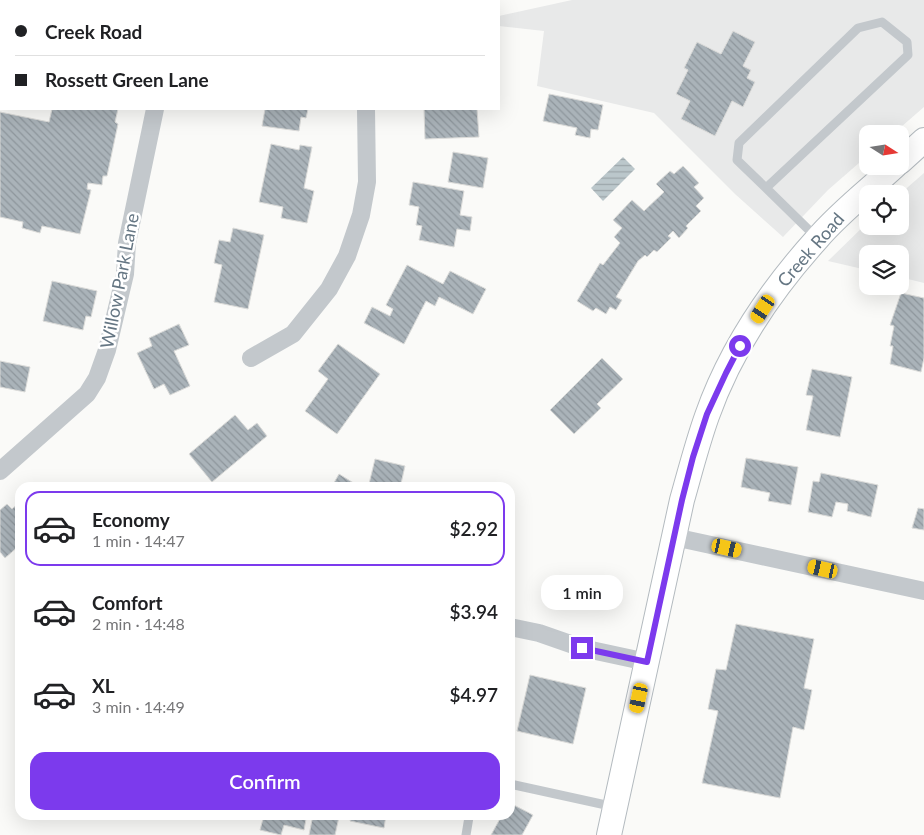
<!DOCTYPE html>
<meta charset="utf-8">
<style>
body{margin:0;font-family:Lato,sans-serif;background:#f6f6f6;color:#202124;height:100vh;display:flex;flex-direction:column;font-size:19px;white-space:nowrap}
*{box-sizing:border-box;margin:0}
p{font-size:16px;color:#757577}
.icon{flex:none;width:28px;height:28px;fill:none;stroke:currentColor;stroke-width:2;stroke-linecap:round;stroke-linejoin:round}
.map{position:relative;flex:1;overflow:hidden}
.details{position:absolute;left:15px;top:482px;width:500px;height:338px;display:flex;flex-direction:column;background:#fff;border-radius:15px;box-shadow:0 5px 20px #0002}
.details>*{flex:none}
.top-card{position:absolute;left:0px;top:0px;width:500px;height:110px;box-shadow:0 5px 20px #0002;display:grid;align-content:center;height:110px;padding:0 15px;background:#fff}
.needle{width:32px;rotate:102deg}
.tools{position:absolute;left:859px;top:125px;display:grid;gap:10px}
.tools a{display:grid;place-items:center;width:50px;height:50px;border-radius:10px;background:#fff;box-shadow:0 5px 20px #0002;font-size:25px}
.end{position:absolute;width:22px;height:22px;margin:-11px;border:6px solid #7c3aed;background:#fff;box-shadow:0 0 0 2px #fff}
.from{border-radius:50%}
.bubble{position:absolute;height:35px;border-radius:15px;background:#fff;box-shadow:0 5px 20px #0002;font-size:16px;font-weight:600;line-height:35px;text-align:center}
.car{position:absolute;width:15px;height:30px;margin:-15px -8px;border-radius:6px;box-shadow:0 0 4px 1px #0007;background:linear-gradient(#f5c518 24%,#345 0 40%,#f5c518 0 76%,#345 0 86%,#f5c518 0)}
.top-card b{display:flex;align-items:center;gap:18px;height:48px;font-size:19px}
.top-card b+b{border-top:1px solid #e0e0e0}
.top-card i{width:12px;height:12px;background:#202124}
ul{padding:9px 0 0;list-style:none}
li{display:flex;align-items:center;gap:15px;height:75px;margin:0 10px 8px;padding:0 5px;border:2px solid transparent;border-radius:15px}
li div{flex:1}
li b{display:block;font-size:19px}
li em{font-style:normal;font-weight:600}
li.on{border-color:#7c3aed}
li>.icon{width:45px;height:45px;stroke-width:1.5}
.button{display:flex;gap:10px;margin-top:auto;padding:10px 15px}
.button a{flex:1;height:58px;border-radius:15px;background:#7c3aed;color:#fff;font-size:20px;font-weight:600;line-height:58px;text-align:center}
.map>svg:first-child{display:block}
</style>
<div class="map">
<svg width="924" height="835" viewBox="0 0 924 835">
<defs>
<pattern id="water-rules" width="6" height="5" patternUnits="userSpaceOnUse" patternTransform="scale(1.25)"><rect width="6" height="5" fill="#bbc7cb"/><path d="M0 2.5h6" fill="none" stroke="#9ca6aa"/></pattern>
<pattern id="building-back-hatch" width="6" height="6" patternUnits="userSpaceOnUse" patternTransform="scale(1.25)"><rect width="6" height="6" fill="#aab3b9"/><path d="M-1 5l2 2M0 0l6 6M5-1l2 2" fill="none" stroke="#8e969c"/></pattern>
</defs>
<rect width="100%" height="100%" fill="#fafaf8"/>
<!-- built -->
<g fill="#e8e9e9">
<path d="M572 0H924V107L893 134H868L867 156 828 190 783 237 735 194 654 113 537 86 544 31 499 26V16Z"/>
<path d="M924 173V283L900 277V254H868L867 270 828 261 867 223 868 226H900V194Z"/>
</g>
<!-- water -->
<path fill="url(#water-rules)" d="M623 157 635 169 603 201 591 188Z"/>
<!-- building -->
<g fill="url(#building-back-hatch)" stroke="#dcdcda">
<path d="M733 31 755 42 743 66 751 70 747 78 755 82 743 107 732 101 715 136 681 119 690 101 676 94 688 70 684 68 697 42 721 54Z"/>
<rect x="0" y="40" width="1" height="50"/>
<path d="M549 94 603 105 598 130 591 129 590 138 575 135 577 128 543 121Z"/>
<path d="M52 109H118L115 122 118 124 107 176H103L102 185 88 183 87 189 91 190 80 234 42 226 40 233 22 228 23 222 0 217V112L49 122Z"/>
<path d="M265 109H308L306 118 301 117 299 131 262 126Z"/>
<path d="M424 109H477L479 137 425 139Z"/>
<path d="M271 144 299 150 300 145 312 147 304 188 314 191 307 223 281 218 283 207 259 202Z"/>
<path d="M453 152 488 158 483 188 448 182Z"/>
<path d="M683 166 699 183 694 187 704 198 696 206 701 211 686 226 688 228 679 238 673 231 668 236 671 238 657 252 654 250 647 257 645 255 638 261 616 297 622 300 616 310 610 307 606 314 596 308 593 311 577 301 600 263 603 265 620 243 614 237 622 228 613 220 632 200 644 211 664 192 656 184 670 171 674 174Z"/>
<path d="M413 182 464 191 460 215 472 217 470 231 457 229 454 247 419 240 422 226 416 225 419 207 409 205Z"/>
<path d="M233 228 264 235 248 309 214 302 222 265 214 263 219 240 230 242Z"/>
<path d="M407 265 443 284 450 271 486 289 473 314 439 297 435 306 426 301 404 344 364 323 372 307 390 316 393 309 386 305Z"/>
<path d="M52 281 97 291 91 317 86 316 83 330 43 321Z"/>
<path d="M901 293 924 298V358L921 372 890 364 893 346H890L894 326 890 325Z"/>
<path d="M179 324 189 345 174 351 190 386 170 395 164 384 154 389 137 353 152 346 149 338Z"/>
<path d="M338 344 380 374 337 434 305 411 328 379 318 371Z"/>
<path d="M602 358 623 379 597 404 601 408 574 434 550 410Z"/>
<path d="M0 361 30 367 25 392 0 387Z"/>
<path d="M812 369 852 377 840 437 806 430 813 396 806 395Z"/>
<path d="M235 415 248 430 257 423 267 436 212 482 189 454Z"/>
<path d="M746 458 798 467 791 505 768 501 770 493 741 487Z"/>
<path d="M375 459 405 466 400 488H383L369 484Z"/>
<path d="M821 473 878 485 871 517 847 511 848 504 836 502 832 517 808 512 813 481 819 482Z"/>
<path d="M339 474 360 487V488H331Z"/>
<path d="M20 502V545L5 558 0 552V510L7 504 12 509Z"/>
<path d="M918 508 924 509V530L912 528Z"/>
<path d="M736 624 814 639 804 688 812 690 804 730 793 727 780 798 702 783 718 711 708 709 716 669 726 670Z"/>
<path d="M530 675 586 688 573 744 517 731Z"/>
<path d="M510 803 533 815 522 835H491L502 815H510Z"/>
<path d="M264 815H299L298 817 306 819 304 830 284 825 281 835 260 830Z"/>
<path d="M313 815 339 817 335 835H309Z"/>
<path d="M352 815H386L384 828 350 821Z"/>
</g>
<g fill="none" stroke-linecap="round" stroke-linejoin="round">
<defs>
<g id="secondary">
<path d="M900 162 924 140"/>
<path d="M609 835 682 500C690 472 697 444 707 416 730 351 771 290 817 239 840 212 869 190 895 166"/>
</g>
</defs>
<!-- secondary casing -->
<use href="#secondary" stroke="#b3babf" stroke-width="26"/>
<!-- lane -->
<g stroke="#c3c8cc" stroke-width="9">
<path d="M766 188 737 160 739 143 858 28 882 22 907 42 908 55 766 188 817 238"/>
<path d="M510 784 615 807"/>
<path d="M466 835 469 817 470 815"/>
</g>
<!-- street -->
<g stroke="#c3c8cc" stroke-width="18">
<path d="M363 0V1"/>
<path d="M173 1 174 0"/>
<path d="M251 358 293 334 329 289 347 256 361 215 367 182 366 109"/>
<path d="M0 471 87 394 97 378 107 350 125 274 127 243 155 109"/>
<path d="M674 537 924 591"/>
<path d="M510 627 539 633 582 648 647 662"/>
</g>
<!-- secondary -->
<use href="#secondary" stroke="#fff" stroke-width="24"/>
</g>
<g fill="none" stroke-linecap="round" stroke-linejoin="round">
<!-- route -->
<path stroke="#7c3aed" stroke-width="6" d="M582 648 647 662 682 500 693 457 707 414 726 373 740 346"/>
</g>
<g text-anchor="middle" stroke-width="5" stroke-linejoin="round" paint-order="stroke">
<!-- street labels -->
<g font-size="18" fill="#657683" stroke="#fff">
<text transform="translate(811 250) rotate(-49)" y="6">Creek Road</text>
<text transform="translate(120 281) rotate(-79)" y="6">Willow Park Lane</text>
</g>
</g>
</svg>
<div class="tools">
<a><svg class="needle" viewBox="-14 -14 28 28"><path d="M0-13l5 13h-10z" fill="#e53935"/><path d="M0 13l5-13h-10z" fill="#757577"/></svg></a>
<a><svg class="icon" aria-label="locate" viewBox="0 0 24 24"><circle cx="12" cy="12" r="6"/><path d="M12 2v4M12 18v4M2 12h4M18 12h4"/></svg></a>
<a><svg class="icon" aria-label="layers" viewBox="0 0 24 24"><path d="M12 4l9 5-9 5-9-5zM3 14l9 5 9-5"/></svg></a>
</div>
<i class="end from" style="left:740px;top:346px"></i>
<i class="end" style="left:582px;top:648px"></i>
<div class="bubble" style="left:541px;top:575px;width:82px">1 min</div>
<i class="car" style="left:763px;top:309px;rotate:213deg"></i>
<i class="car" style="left:727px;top:548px;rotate:103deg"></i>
<i class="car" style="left:823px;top:569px;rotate:283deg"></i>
<i class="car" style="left:639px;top:698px;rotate:192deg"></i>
<div class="top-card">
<b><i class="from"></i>Creek Road</b>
<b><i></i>Rossett Green Lane</b>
</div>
<section class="details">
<ul>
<li class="on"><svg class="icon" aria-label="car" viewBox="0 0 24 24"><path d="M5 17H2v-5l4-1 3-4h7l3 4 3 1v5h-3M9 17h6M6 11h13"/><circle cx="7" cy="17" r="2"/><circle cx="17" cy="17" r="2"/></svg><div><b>Economy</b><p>1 min · 14:47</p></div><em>$2.92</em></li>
<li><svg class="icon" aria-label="car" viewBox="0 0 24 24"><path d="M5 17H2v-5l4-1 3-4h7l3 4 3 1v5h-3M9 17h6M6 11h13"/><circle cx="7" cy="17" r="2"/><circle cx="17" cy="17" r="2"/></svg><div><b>Comfort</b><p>2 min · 14:48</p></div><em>$3.94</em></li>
<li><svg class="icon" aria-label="car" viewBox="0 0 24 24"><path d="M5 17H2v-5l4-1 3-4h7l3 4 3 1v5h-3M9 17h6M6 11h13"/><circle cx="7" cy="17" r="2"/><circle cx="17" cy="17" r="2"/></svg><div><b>XL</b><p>3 min · 14:49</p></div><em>$4.97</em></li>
</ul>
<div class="button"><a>Confirm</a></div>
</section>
</div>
